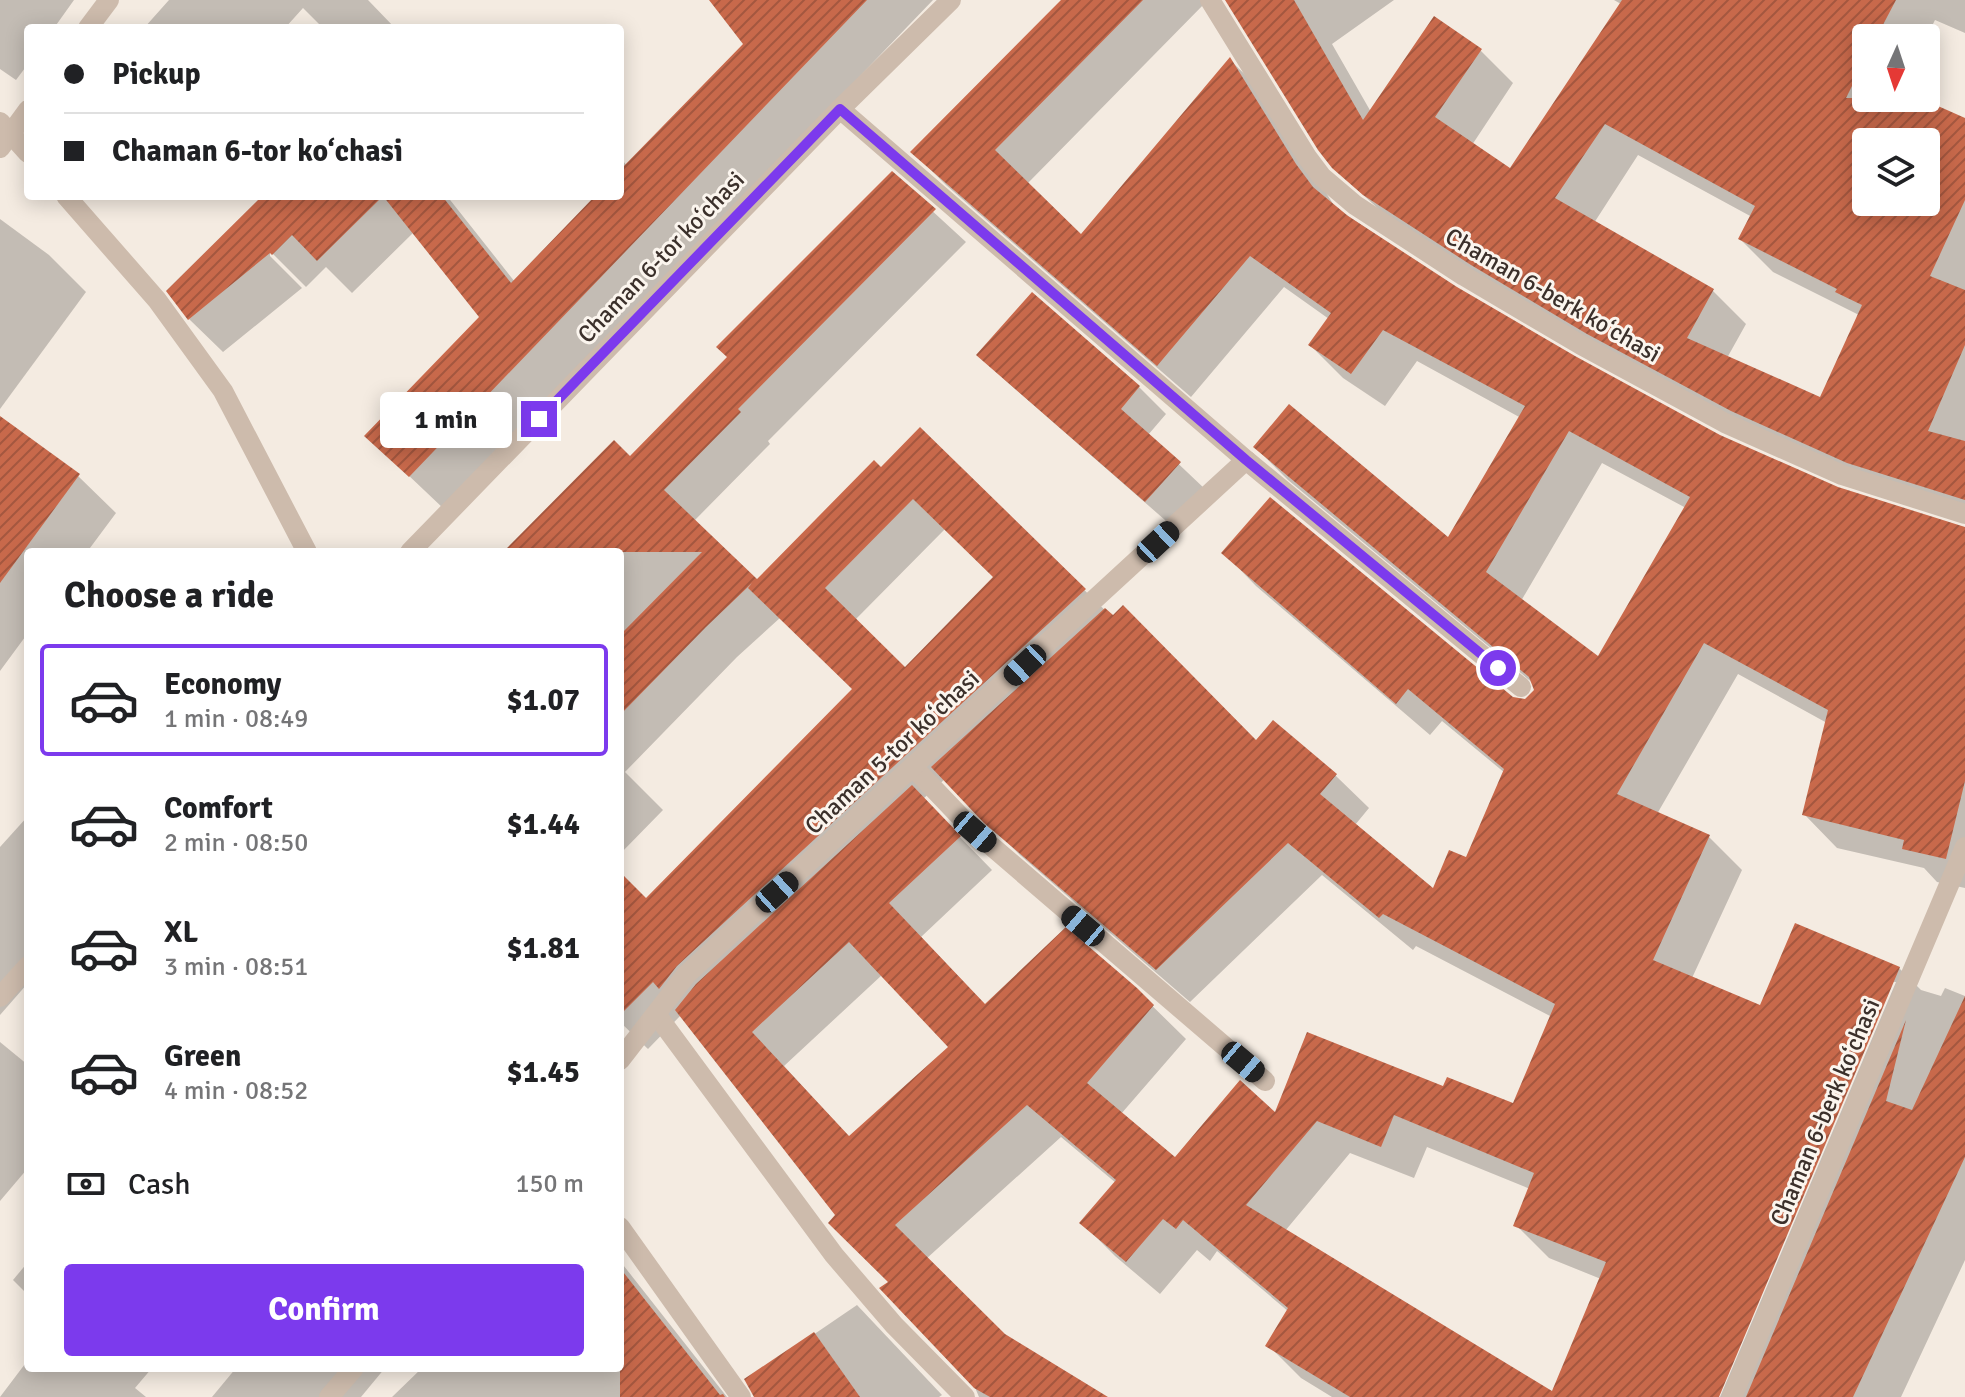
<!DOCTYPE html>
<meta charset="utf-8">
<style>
body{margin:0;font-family:Signika,sans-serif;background:#f6f6f6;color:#202124;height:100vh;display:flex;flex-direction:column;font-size:30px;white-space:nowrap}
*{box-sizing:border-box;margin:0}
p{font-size:26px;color:#757577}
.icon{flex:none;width:44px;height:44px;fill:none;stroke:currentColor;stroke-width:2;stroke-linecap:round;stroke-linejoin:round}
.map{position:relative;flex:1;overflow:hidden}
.details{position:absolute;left:24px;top:548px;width:600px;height:824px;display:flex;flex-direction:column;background:#fff;border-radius:8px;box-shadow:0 4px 20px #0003}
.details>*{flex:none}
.banner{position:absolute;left:24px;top:24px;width:600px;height:176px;border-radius:8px;box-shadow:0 4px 20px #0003;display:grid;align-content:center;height:176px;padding:0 40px;background:#fff}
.needle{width:52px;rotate:183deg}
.fabs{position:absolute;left:1852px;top:24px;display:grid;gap:16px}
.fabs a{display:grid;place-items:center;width:88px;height:88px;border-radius:8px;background:#fff;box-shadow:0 4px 20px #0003;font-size:40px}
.end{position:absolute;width:36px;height:36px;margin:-18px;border:10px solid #7c3aed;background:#fff;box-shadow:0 0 0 4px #fff}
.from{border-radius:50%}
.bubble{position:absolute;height:56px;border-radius:8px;background:#fff;box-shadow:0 4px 20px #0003;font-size:26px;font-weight:700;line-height:56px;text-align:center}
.car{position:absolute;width:24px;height:48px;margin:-24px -12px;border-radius:10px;box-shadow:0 0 6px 2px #0007;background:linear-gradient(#222 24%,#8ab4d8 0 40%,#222 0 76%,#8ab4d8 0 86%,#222 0)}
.banner b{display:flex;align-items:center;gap:28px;height:76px;font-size:30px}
.banner b+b{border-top:2px solid #e0e0e0}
.banner i{width:20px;height:20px;background:#202124}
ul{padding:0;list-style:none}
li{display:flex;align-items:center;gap:24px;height:112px;margin:0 16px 12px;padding:0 24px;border:4px solid transparent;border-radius:8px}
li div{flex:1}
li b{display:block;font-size:30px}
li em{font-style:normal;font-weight:700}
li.active{border-color:#7c3aed}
li>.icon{width:72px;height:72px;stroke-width:1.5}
h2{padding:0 40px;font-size:36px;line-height:96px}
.pay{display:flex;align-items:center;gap:20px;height:88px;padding:0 40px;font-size:30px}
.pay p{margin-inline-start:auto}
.action{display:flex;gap:16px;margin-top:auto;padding:16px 40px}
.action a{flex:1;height:92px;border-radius:8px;background:#7c3aed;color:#fff;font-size:32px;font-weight:700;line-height:92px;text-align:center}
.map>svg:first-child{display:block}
</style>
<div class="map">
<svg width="1965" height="1397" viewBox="0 0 1965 1397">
<defs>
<pattern id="building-hatch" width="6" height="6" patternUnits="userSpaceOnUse" patternTransform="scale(2)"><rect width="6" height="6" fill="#c8694b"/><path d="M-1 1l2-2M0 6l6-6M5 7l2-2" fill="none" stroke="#a4573f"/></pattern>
</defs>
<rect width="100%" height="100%" fill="#f4ebe1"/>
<!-- shadow -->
<g fill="#0003" fill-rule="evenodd">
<path d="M0 0H74L54 28H28V64L16 80 0 69Z"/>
<path d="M169 0H368L395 28H323L303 8 285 28H144Z"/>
<path d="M712 0H933L444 509 367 436 482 317 414 232 352 293 326 267 306 287 270 251V256L302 288 223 352 189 319 264 196H447L515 282 595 199 593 196H620V157L627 166 746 44Z"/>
<path d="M1063 0H1208L1027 184 1081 237 1230 60 1263 92 1335 207 1456 289 1574 358 1719 437 1837 489 1965 528V888L1937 882 1924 868 1837 848 1804 814 1827 723 1738 674 1657 814 1709 837 1742 870 1692 978 1761 1007 1899 968 1921 990 1941 996 1945 988 1965 996V1260L1901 1397H1720L1896 982H1892L1716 1397H1332L1301 1378 1268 1345 1289 1312 1217 1251 1210 1261 1197 1250 1160 1294 1115 1256 1082 1223 1116 1183 1061 1137 926 1259 1003 1336 1103 1397H979L974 1385 681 1015 648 1049 620 1022V875L646 901 854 689 781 617 737 657 625 772 663 810 620 854V552H506L630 459 730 357 892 174 966 242 768 441 770 444 694 521 757 582 881 470 920 430 1113 618 1256 743 1273 723 1336 776 1369 808 1355 825 1434 891 1467 860 1505 773 1442 721 1430 735 1256 586 1224 553 1512 699 1525 702 1536 690 1534 684 1288 480 1255 447 1448 540 1521 418 1417 361 1385 406 1343 378 1310 345 1329 319 1284 287 1191 397 946 185 913 152ZM1602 463 1686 508 1598 659 1521 601ZM946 528 996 577 905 670 855 620ZM945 779 1020 855 1190 1002 1322 875 1413 950 1416 946 1552 1017 1514 1106 1444 1089 1275 1115 1176 1160 1121 1114 1186 1039 1135 989 986 1006 921 937 992 870 923 799ZM882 975 950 1047 850 1138 784 1066ZM1427 1147 1530 1189 1516 1225 1549 1258 1601 1279 1553 1394 1285 1231 1350 1153 1414 1178Z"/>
<path d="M1228 0H1394L1332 44 1371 112 1480 50 1513 83 1472 145 1510 170 1621 4 1614 0H1965V33L1935 20 1926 38H1866V98H1915L1965 120V522L1766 444 1398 227 1333 167ZM1866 142H1926V202H1866ZM1638 155 1752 217 1740 239 1773 272 1859 315 1821 400 1727 358 1746 324 1713 291 1594 223Z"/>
<path d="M0 219 49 255 86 292 0 409Z"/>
<path d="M979 355 1139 387 1166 414 1148 435 1206 490 1173 527 1006 381Z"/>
<path d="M0 419 78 476 116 513 87 552H28V633L0 671Z"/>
<path d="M28 816V983L0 1015V847Z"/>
<path d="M0 1042 28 1065V1168L0 1201Z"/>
<path d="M620 1261 727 1397H392L422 1368H620Z"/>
<path d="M28 1262V1295L13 1280Z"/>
<path d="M857 1305 942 1395 939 1397H756L747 1380Z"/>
<path d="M28 1360V1368H152L135 1388 146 1397H0Z"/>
<path d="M236 1368H385L361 1397H212Z"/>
</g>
<!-- building -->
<g fill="url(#building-hatch)" fill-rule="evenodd">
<path d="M709 0H867L409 477 364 436 479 317 383 196 317 261 292 235 272 255 270 253 188 320 166 291 258 200 254 196H442L511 283 595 196H620V170L743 44Z"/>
<path d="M1061 0H1143L995 150 1081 234 1230 57 1296 164 1313 187 1348 216 1457 287 1575 356 1720 435 1838 487 1965 527V781L1946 859 1902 849 1904 840 1802 815 1828 710 1704 643 1617 794 1710 835 1653 960 1760 1005 1795 923 1900 967 1719 1397H1350L1265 1346 1288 1308 1183 1220 1176 1229 1163 1219 1126 1262 1079 1223 1116 1180 1027 1105 895 1225 1005 1334 1108 1397H990L974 1388 879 1288 888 1282 828 1223 835 1215 675 1010 696 984 912 785 961 836 889 903 985 1004 1066 927 1137 988 1154 1005 1087 1083 1175 1157 1240 1080 1275 1112 1307 1032 1443 1086 1447 1077 1513 1103 1555 1004 1383 914 1379 918 1288 843 1156 970 984 823 931 767 1105 608 1113 615 1123 605 1256 740 1273 720 1337 774 1320 794 1433 888 1449 850 1466 857 1504 769 1408 689 1396 704 1221 553 1270 497 1513 697 1525 699 1534 690 1529 677 1253 447 1289 404 1448 537 1525 406 1383 330 1351 374 1308 345 1331 313 1250 256 1157 366 910 152ZM1569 431 1690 497 1598 656 1486 572ZM849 942 948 1047 849 1136 752 1032ZM1394 1115 1534 1173 1513 1226 1606 1262 1552 1391 1246 1205 1317 1121 1381 1147Z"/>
<path d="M1225 0H1294L1363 120 1434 16 1482 49 1435 117 1510 168 1622 0H1896L1876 38H1866V58L1846 98H1920L1965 118V200L1930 276 1965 290V345L1928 431 1965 441V500L1847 463 1731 411 1587 334 1471 265 1363 195 1332 168 1318 150ZM1605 124 1755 206 1738 239 1837 289 1835 292 1862 305 1820 397 1687 338 1714 289 1555 198ZM1866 142H1926V202H1866Z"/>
<path d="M892 171 936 209 738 409 741 412 664 490 757 579 874 460 881 467 920 427 1086 589 677 966 659 989 653 982 620 1015V872L646 898 852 689 748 588 752 583 706 627 620 715V635L702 552H503L614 440 630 456 727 357 716 347ZM913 499 993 577 905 667 825 588Z"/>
<path d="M1032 292 1140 386 1121 409 1181 462 1145 502 976 355Z"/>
<path d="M0 416 80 474 0 583Z"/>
<path d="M1965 996V1157L1853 1397H1746L1906 1020 1886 1101 1912 1110Z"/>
<path d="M620 1268 720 1395 723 1394 725 1397H620Z"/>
<path d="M814 1332 860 1397H754L744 1379Z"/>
</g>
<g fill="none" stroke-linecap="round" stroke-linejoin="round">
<!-- service -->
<g stroke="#cdbbac" stroke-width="20">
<path d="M914 768 975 832 1265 1081"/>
<path d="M656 1014 834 1255 894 1325 965 1397"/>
<path d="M620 1227 741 1397"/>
</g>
<!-- minor -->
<g stroke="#cdbbac" stroke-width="20">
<path d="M1210 0 1307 157 1322 177 1355 205 1464 276 1581 345 1725 423 1842 475 1965 514"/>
<path d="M88 28 109 0"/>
<path d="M840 109 1246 460 1521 687"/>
<path d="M0 122 28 153"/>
<path d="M0 148 28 110"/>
<path d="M66 196 157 300 223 391 307 552"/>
<path d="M410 552 840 109 951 0"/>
<path d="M0 997 28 966"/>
<path d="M620 1060 686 975 1246 460"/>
<path d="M329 1397 354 1368"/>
<path d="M1732 1397 1965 847"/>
</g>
</g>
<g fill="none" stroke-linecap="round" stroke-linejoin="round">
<!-- route -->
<path stroke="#7c3aed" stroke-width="10" d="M539 419 840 109 1246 460 1498 668"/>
</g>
<g text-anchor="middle" stroke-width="6" stroke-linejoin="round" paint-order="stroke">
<!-- street labels -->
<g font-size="24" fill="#3b302b" stroke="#fbf5ee">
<text transform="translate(661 257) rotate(-46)" y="8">Chaman 6-tor koʻchasi</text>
<text transform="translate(1553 295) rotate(30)" y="8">Chaman 6-berk koʻchasi</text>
<text transform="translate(892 752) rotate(-43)" y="8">Chaman 5-tor koʻchasi</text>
<text transform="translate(1825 1112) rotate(-67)" y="8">Chaman 6-berk koʻchasi</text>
</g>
</g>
</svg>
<div class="fabs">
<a><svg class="needle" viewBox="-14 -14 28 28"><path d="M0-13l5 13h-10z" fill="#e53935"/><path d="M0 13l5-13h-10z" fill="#757577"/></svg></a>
<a><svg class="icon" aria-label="layers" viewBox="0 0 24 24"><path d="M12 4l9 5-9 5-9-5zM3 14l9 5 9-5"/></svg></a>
</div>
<i class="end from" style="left:1498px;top:668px"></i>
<i class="end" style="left:539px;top:419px"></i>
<div class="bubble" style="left:380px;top:392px;width:132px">1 min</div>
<i class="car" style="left:1158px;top:542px;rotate:47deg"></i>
<i class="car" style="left:1025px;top:665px;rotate:227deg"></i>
<i class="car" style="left:975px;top:832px;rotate:131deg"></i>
<i class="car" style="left:777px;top:892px;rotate:48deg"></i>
<i class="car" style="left:1083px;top:926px;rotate:310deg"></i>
<i class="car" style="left:1243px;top:1062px;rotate:130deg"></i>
<div class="banner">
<b><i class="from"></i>Pickup</b>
<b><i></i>Chaman 6-tor koʻchasi</b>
</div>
<section class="details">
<h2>Choose a ride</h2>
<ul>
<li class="active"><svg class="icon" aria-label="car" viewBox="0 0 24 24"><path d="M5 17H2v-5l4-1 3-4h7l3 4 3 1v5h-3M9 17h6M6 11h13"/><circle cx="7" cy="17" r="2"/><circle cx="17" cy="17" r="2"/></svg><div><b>Economy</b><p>1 min · 08:49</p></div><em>$1.07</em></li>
<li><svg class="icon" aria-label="car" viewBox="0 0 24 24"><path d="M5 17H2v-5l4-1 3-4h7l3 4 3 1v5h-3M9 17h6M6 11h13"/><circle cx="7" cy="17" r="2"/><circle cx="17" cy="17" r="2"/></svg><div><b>Comfort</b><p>2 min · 08:50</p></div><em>$1.44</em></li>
<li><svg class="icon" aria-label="car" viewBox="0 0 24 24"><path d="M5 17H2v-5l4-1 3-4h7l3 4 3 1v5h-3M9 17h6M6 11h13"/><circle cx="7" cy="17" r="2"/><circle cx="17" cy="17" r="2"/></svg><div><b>XL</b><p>3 min · 08:51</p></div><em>$1.81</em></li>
<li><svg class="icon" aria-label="car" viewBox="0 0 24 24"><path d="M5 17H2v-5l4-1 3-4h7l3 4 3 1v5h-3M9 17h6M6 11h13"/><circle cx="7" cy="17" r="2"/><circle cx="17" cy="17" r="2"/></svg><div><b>Green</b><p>4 min · 08:52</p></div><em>$1.45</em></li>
</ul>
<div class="pay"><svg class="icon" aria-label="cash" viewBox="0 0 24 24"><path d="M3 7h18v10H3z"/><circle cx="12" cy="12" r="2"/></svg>Cash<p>150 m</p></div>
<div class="action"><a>Confirm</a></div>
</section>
</div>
